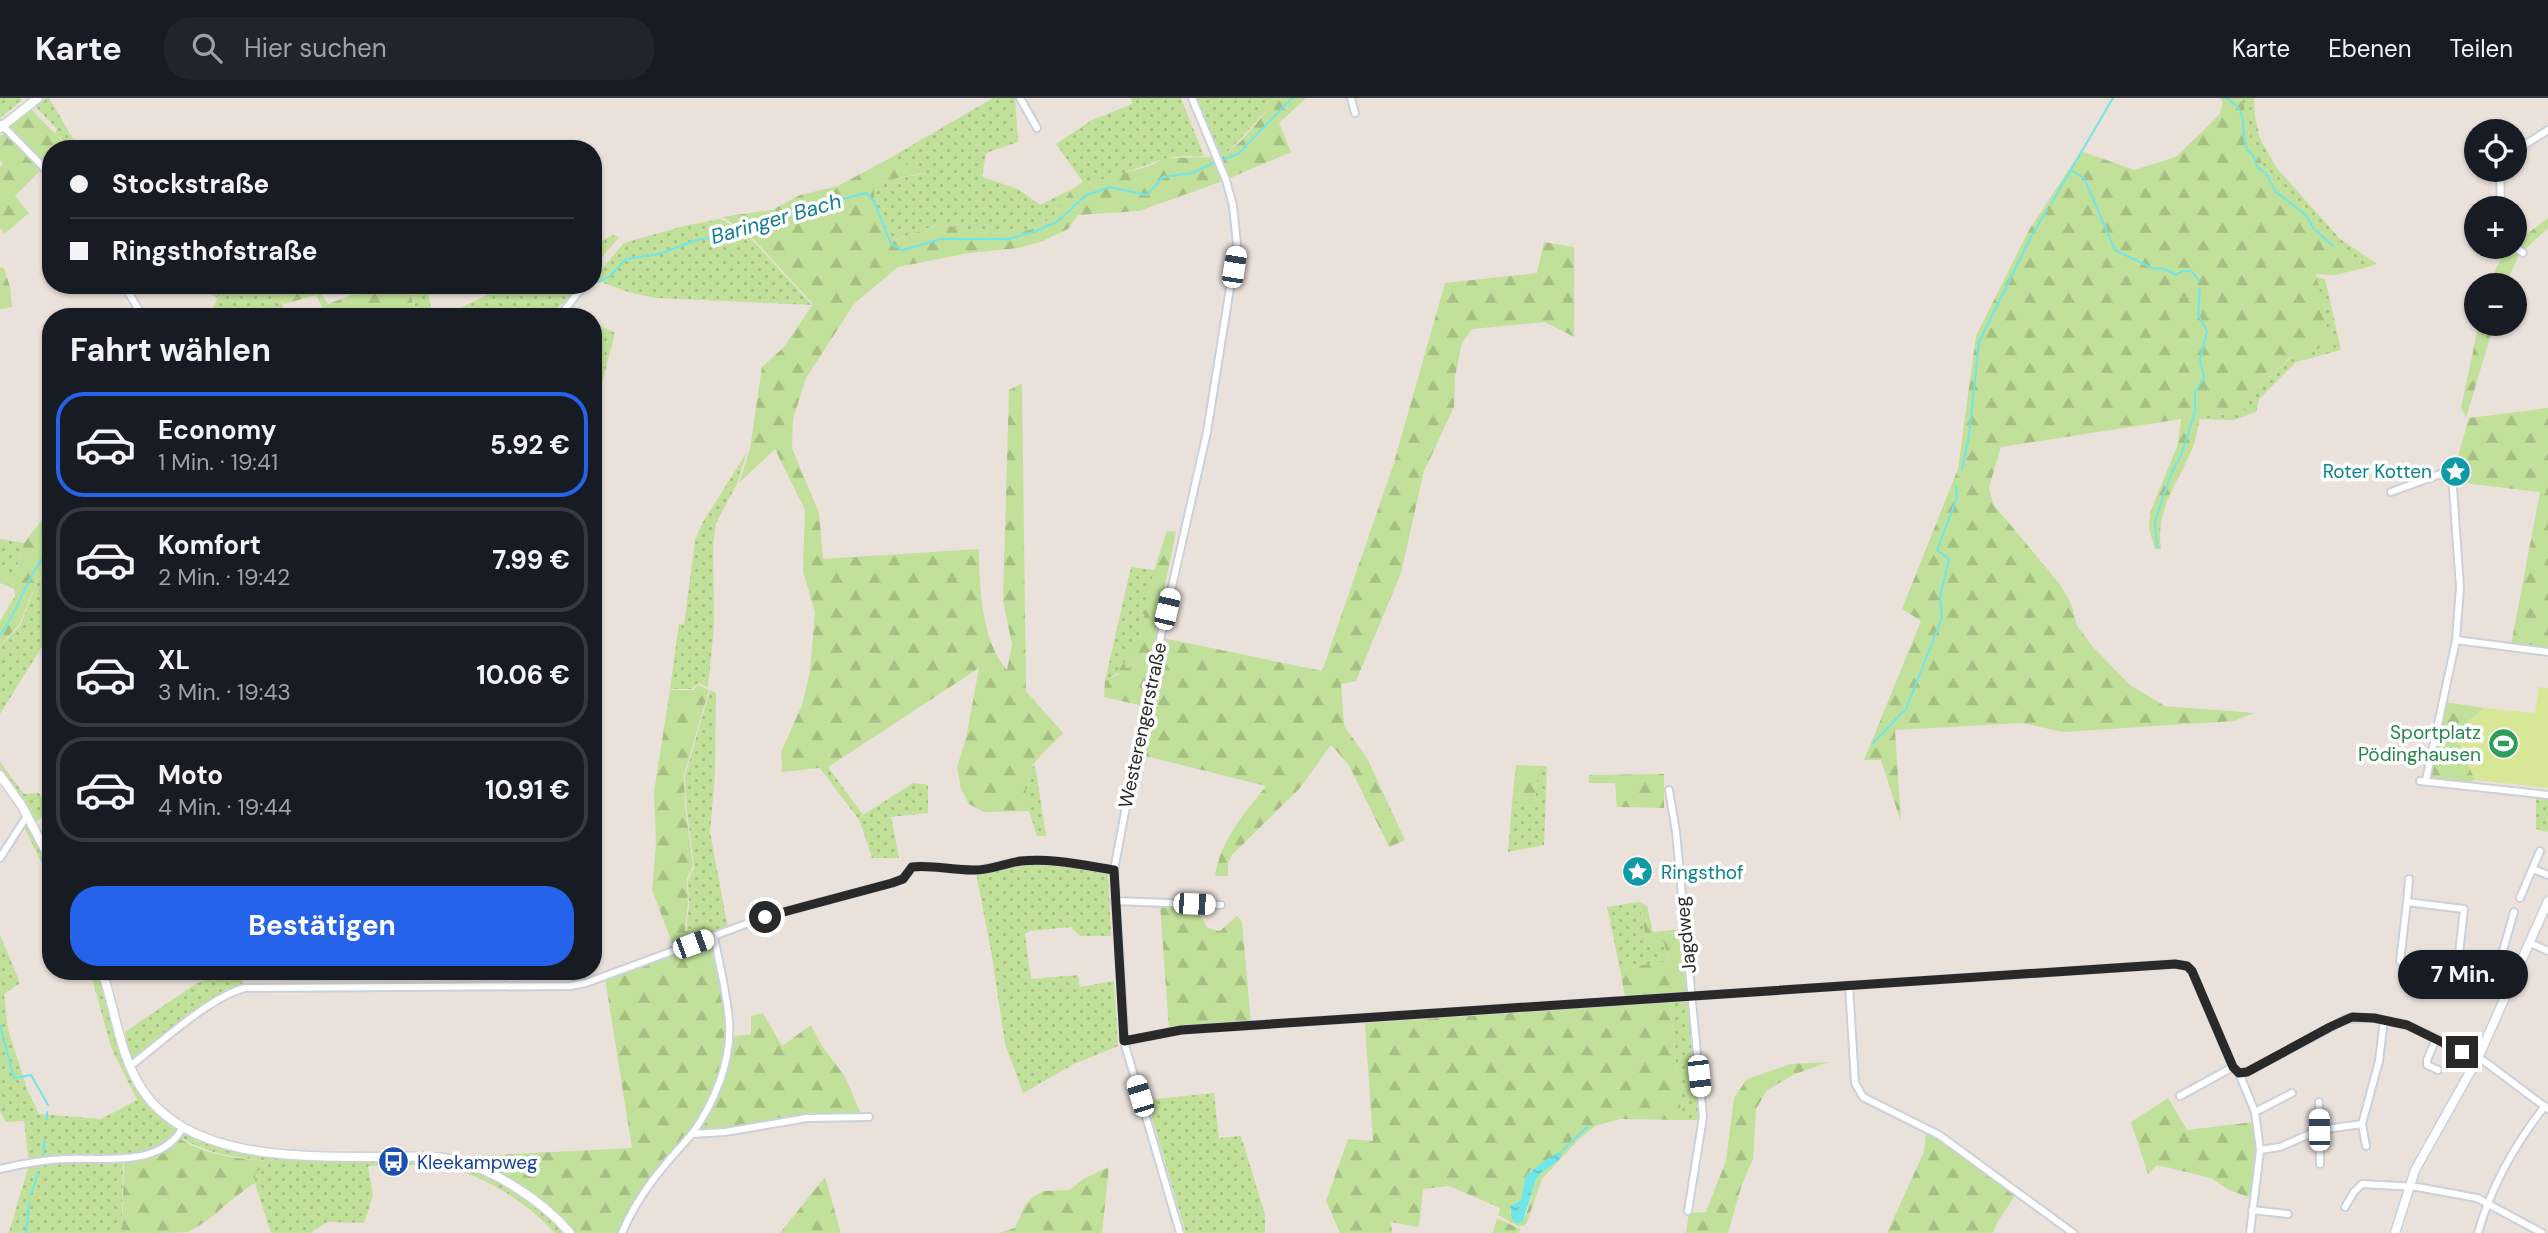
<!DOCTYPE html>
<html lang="de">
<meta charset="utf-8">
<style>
body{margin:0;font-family:"DM Sans",sans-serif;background:#20242c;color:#f1f3f6;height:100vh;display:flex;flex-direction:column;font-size:26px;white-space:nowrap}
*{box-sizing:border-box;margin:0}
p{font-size:23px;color:#9ea1a6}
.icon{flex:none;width:38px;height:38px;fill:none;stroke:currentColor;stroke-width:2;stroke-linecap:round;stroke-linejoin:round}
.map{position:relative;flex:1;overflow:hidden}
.panel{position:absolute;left:42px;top:210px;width:560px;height:672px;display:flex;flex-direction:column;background:#171b24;border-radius:28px;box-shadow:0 2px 5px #0004}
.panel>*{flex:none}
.top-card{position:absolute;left:42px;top:42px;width:560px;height:154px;border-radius:28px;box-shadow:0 2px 5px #0004;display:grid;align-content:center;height:154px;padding:0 28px;background:#171b24}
.controls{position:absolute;left:2464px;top:21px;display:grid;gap:14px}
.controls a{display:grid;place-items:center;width:63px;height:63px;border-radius:50%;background:#171b24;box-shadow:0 2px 5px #0004;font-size:35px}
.end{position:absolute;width:32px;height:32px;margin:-16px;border:9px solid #292929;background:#fff;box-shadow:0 0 0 4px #fff}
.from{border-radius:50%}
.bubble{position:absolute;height:49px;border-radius:24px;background:#171b24;box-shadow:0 2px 5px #0004;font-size:23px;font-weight:700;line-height:49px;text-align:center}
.car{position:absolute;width:21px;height:42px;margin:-21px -10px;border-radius:9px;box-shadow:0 0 5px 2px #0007;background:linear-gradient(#fff 24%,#345 0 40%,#fff 0 76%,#345 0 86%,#fff 0)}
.top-card b{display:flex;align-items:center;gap:24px;height:66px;font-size:26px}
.top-card b+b{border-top:2px solid #363941}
.top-card i{width:18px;height:18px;background:#f1f3f6}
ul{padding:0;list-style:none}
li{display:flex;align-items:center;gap:21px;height:105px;margin:0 14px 10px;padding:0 14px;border:4px solid #363941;border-radius:28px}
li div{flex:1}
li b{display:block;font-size:26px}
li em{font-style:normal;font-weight:700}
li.selected{border-color:#2563eb}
li>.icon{width:63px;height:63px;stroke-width:1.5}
h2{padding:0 28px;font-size:32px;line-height:84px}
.action{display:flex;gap:14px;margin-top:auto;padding:14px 28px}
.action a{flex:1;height:80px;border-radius:28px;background:#2563eb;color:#fff;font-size:28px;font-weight:700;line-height:80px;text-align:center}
header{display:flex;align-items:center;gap:42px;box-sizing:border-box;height:98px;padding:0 35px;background:#171b24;border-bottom:2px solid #363941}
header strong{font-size:33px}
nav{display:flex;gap:38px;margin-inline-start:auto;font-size:24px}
.search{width:490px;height:63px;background:#20242c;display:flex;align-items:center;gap:18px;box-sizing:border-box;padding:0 24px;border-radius:28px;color:#9ea1a6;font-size:26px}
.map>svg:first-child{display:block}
</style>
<header>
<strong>Karte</strong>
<div class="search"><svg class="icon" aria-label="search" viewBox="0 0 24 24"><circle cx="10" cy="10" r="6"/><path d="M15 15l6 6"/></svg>Hier suchen</div>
<nav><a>Karte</a><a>Ebenen</a><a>Teilen</a></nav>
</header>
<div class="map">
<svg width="2548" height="1135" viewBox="0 0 2548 1135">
<defs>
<pattern id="grass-dots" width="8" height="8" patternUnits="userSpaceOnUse" patternTransform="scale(1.75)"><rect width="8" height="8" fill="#c1e099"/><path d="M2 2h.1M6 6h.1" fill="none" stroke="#a6c084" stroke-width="1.8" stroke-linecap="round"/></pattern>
<pattern id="forest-firs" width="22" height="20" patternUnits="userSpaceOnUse" patternTransform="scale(1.75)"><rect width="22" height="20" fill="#c1e099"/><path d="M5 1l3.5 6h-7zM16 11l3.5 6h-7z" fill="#a6c084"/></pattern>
<pattern id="water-ripples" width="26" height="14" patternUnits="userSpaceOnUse" patternTransform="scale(1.75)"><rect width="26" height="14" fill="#71e6ea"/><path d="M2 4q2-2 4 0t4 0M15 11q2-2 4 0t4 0" fill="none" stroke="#62c5c9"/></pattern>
</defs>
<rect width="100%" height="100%" fill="#ebe1db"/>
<!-- grass -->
<g fill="url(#grass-dots)">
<path d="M0 0H20L22 2 0 20Z"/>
<path d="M46 0H49L79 51H71L55 35 57 31 35 8Z"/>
<path d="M993 0H1015L1018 44 986 55 982 79 1018 91 1040 107 1072 91 1052 120 1030 132 989 136 939 126 892 143 874 102V85L927 75 890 60Z"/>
<path d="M1131 0H1181L1204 58C1192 59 1176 57 1164 61 1137 69 1111 83 1083 84L1056 46 1092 22 1132 6Z"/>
<path d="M1196 0H1281C1259 17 1243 41 1222 59Z"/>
<path d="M2238 0H2254L2255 18 2260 41 2276 69 2340 141 2377 166 2357 172 2353 160 2320 132 2310 114 2281 88 2263 67 2248 34 2244 7Z"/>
<path d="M720 121 745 134 812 207 656 200 628 194 593 181 624 145 684 128Z"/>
<path d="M613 137 619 139 593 170V147Z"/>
<path d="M2316 179 2325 181 2341 252 2296 264 2259 301 2256 314 2234 322 2200 321V318L2243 315 2247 299 2292 259 2331 247Z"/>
<path d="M231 187H272C277 199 284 207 288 219H208L218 200Z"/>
<path d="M410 187H427L432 219H416Z"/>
<path d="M508 187H579L567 205 561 206 549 219H442Z"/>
<path d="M593 224 615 235 602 285 593 286Z"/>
<path d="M747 354 737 386 716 425 713 448 714 528 708 590 699 585 692 591H670L679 526 684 527 695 442 703 424Z"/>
<path d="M0 441 24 445 17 469 11 477 0 474Z"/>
<path d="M51 465V534L0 616V548L20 528 36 486Z"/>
<path d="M1131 469 1154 472C1147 505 1144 538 1134 570H1126L1105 583Z"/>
<path d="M710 592 716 595 715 676 710 734 728 831 704 840 686 833 689 806 688 782 694 769 686 705 685 678Z"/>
<path d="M0 664 24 696 39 695 49 710 37 724 33 723 0 672Z"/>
<path d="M1035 667 1046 738H1037L1024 696 1026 675Z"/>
<path d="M1538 668H1547L1544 747 1508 754 1512 704H1535Z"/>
<path d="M819 669H828L863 717 913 685 928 687V715L891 719 899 760H872L860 723Z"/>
<path d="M2536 698 2548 700V734L2536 731Z"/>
<path d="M27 725 51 769V784L23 727Z"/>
<path d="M1065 765 1108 774 1111 838H1080L1071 829 1030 833 1025 836 1031 881 1078 877 1080 889 1114 883 1118 948 1074 966 1023 995 1005 946 992 858 976 775 1018 766Z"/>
<path d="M1639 804 1647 846 1664 844 1668 864 1620 871 1607 809Z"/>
<path d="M0 837 20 885 4 896 8 931 27 991 39 1016 101 1021 137 1002 112 952 90 873H98C114 928 125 1005 181 1034 198 1042 215 1047 233 1051L444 1064C491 1073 533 1102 567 1135H555C530 1108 491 1081 455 1072 428 1065 396 1067 368 1068L373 1098 364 1125 327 1124 310 1135H271L255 1085V1076L271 1063C237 1060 205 1056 176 1037 159 1048 144 1057 123 1058L122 1135H9L29 1066 24 1023 6 1024 0 1013Z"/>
<path d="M235 873H241L243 887 225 892 131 964 125 934 197 885Z"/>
<path d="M1688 903 1700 1022H1682L1670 904Z"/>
<path d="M1214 995 1219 1040 1241 1038 1265 1117V1135H1186L1147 1002Z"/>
</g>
<!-- forest -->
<g fill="url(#forest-firs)" fill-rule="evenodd">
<path d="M1281 0H1306L1279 25 1291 54 1223 83 1139 113 1078 117 1068 131 1043 143 1019 150 969 155 898 169 854 206 806 280 793 321 792 350 819 415 823 461 979 451C979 487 982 545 1007 572L1012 546 1003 503 1009 292 1022 285 1026 593 1063 635C1037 663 1015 673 1031 713L984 714 969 706 961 691 957 669 966 640 979 570 828 669 782 674 781 654 802 607 810 574 815 514 803 473 805 412 775 351 739 385 750 351 762 269 783 250 813 206 747 134 722 119 772 112 800 97 838 88 890 60 928 74 874 85V102L893 143 939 126 989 136 1030 132 1052 120 1072 91 1083 84 1095 83 1149 68 1166 60 1222 59 1241 43 1272 7Z"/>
<path d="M2220 0H2238L2244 7 2248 34 2263 67 2281 88 2310 114 2320 132 2353 160 2357 172 2334 177 2316 176 2331 247 2291 259 2247 299 2243 315 2200 318C2198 329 2196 341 2192 351 2178 386 2155 410 2161 451H2155L2149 431 2150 415 2178 346 2181 321 2001 349 1989 389 1993 406 2059 485 2070 503 2077 528 2093 549 2130 587 2165 608 2254 615 2234 623 2063 634 2022 625 1895 632 1901 724 1881 662H1864L1921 523 1902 511 1958 371 1976 238 2029 132 2081 53 2134 72 2176 59 2220 16 2223 4Z"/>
<path d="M31 11 70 51H51V72L10 30V27Z"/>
<path d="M6 33 42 71 15 98 29 115 4 136 0 130V69L3 66 0 62V38Z"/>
<path d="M2548 120V130L2519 157 2505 187H2488L2505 153 2511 149H2515V145Z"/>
<path d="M1544 144 1574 149V239L1545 224 1472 231 1462 245 1455 279 1454 309 1424 373 1401 475 1356 583 1341 586 1344 628 1367 660 1405 742 1389 749 1349 667 1331 647 1300 690 1232 757 1228 765V778H1215C1221 741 1244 716 1266 688L1138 656 1148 609 1104 599 1105 583 1119 576 1118 564 1123 562 1126 570H1134L1136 563 1129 557 1130 549 1143 534C1144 500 1156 466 1167 433L1176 434 1156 531 1163 540 1322 573 1393 368 1445 185 1537 175Z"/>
<path d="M0 169 4 170 10 189 12 209 0 211Z"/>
<path d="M198 187H230L217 200Z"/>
<path d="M272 187H318V192L328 206 377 187H409L416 219H327L316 197 284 206 278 201Z"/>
<path d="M2479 226H2494L2466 320 2461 309Z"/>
<path d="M2548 310V552L2511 547 2540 394 2454 384V372L2469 320Z"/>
<path d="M51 410V464L36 485 19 527 0 547V523L15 498 14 491 0 485V474L11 476 17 469 24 445Z"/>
<path d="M698 587 709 592 684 677 685 706 693 768 687 781 688 806 685 833 703 840 674 850 652 792 656 745 654 694 670 592H693Z"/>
<path d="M2445 604 2484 610 2469 623 2467 664 2475 682H2472V686L2428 679Z"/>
<path d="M1516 667 1538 668 1535 705 1512 704Z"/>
<path d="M1664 676V710L1617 709 1615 685H1589V677Z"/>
<path d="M1639 804 1647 808 1653 834 1682 831 1687 895 1625 899 1620 871 1668 863 1664 844 1647 846Z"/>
<path d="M1160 807C1184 809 1197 804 1207 830L1220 833 1237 818 1242 824 1251 925 1169 931Z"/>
<path d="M709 843 727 922 724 962 703 1014 688 1037 647 1082 627 1116 619 1135H571L541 1106 470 1065 474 1058 632 1050 605 880Z"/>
<path d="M1670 904 1682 1022 1620 1021 1595 1028 1579 1041 1542 1081 1527 1124 1524 1128H1518L1498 1117 1500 1110 1449 1088 1423 1091 1419 1129 1391 1124 1392 1135H1340L1326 1103 1348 1041 1373 1043 1365 925ZM1562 1053C1557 1067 1542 1069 1536 1083 1530 1097 1531 1114 1520 1125L1510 1114V1108L1521 1102 1530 1073Z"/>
<path d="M763 915 782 948 811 927 822 948 845 979 861 1016 806 1017 699 1034V1029L708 1012 730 939 751 936V918Z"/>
<path d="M1829 964 1795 976 1767 992 1756 1011 1753 1061 1741 1089 1728 1135H1686L1689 1115 1706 1114 1726 1063 1734 1000 1747 981 1791 966Z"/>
<path d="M2168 1000 2187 1032 2253 1024 2258 1062 2251 1100 2229 1092 2211 1080 2157 1067 2148 1076 2131 1024Z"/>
<path d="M1926 1033 1938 1038 2016 1096 1997 1125 1993 1135H1887L1924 1054Z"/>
<path d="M179 1040C206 1058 239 1061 271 1063L255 1076V1085C231 1099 213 1122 188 1134 178 1135 136 1135 122 1135L124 1061H137Z"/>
<path d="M1109 1069 1102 1135H999L1015 1130 1025 1107 1033 1099 1044 1093 1070 1092 1083 1081Z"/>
<path d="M825 1079 841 1135H780Z"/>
<path d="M1497 1120 1518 1130 1521 1131 1518 1135H1493Z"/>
</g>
<!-- pitch -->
<path fill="#d7e795" d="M2539 589 2548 590V690L2475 682C2460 644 2446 642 2484 610L2535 615Z"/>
<!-- water -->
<path fill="url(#water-ripples)" d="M1563 1052 1559 1062 1540 1076 1536 1082 1523 1123 1517 1126 1512 1121 1510 1108 1521 1102 1526 1077 1547 1061Z"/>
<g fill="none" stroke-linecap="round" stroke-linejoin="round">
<!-- stream -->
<g stroke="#71e6ea" stroke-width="2">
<path d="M2227 0 2238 9 2243 21 2244 40 2247 52 2253 57 2257 69 2266 75 2276 94 2307 118 2314 131 2333 148"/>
<path d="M1220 63 1238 56 1292 0"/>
<path d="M2071 72 2084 80 2115 152 2152 170 2165 171 2176 177 2182 173H2191L2199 182"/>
<path d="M2051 106 2113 0"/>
<path d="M598 184 609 179 626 161 659 156 697 142 735 135 807 110 866 95 874 103 891 146 903 152 942 141H1009L1036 133 1057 124 1085 98 1109 89 1147 97 1163 79 1193 75 1215 64"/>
<path d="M569 219 572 211"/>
<path d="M1962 372 1969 338 1979 244 2033 135 2047 112"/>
<path d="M2157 449 2155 423 2171 376 2181 357 2195 314V294L2204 280 2200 262 2207 233 2198 217 2200 190"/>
<path d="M0 537C20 512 28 472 51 451"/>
<path d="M1873 645 1906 611 1942 520 1940 499 1949 461 1937 452 1957 400 1956 387"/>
<path d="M0 927 14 980 31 977 48 1007"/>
<path d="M47 1022V1014"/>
<path d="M1563 1052 1588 1028"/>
<path d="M43 1057 45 1042"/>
<path d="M31 1096 38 1075"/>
<path d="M26 1135 29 1104"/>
</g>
<defs>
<g id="street">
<path d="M1020 0 1037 30"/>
<path d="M1351 0 1355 15"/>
<path d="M1 26 51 77"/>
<path d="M2515 53 2548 32"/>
<path d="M2500 72 2501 110"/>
<path d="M2515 149 2523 155"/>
<path d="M124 187 143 219"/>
<path d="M559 219 584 187"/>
<path d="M2391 394 2446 374 2452 376 2460 489 2456 542 2426 682"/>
<path d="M2456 542 2548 554"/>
<path d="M2420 683 2548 697"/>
<path d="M1669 692 1676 734 1703 1019 1688 1113"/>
<path d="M0 760 27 718"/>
<path d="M2533 771 2548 777"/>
<path d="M2520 800 2540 753"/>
<path d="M1114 803 1221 807"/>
<path d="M2407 804 2409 781"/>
<path d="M2530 845 2548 853"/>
<path d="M2500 863 2514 814"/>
<path d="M2458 865 2464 811 2407 804 2400 863 2403 866 2514 862 2521 864"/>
<path d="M1849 887 1855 985 1863 999 1939 1037 2073 1135"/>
<path d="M2436 941 2427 962V967L2438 972"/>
<path d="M1124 943 1181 932 2175 866 2187 868 2192 873 2233 969 2239 975 2247 974 2346 921 2374 920 2407 927 2484 963 2548 1011"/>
<path d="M129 969C159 946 211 898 245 890L570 888 586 885 765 819 892 785 903 781 912 769C933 767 952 772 972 772 989 772 1005 765 1021 763 1053 760 1082 767 1114 772"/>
<path d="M2239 975 2255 1014 2260 1052 2250 1135"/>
<path d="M2180 998 2233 969"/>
<path d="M2319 1004 2320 1066"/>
<path d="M2255 1014 2292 995"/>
<path d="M2362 1026 2366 1048"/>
<path d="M692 1036C714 1005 732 963 729 924 727 895 719 866 714 838"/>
<path d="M2260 1052 2280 1049 2319 1032 2362 1026 2379 963 2384 922"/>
<path d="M0 1071C21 1066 43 1062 65 1061 103 1059 159 1070 182 1031"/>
<path d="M2345 1109 2354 1094 2362 1086 2417 1089 2477 1100 2542 1135"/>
<path d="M2252 1112 2288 1116"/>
<path d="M622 1135C638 1096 664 1067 692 1036L725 1034 807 1020 869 1019"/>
<path d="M1180 1135 1125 947 1114 772 1145 608 1207 334 1237 146 1233 108 1226 82 1192 0"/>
<path d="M2478 1135C2491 1089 2515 1046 2545 1008"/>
</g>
<g id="secondary">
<path d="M0 30 38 0"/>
<path d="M0 677 22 708 51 763"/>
<path d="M102 873C116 914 119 957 143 993 193 1066 312 1058 391 1059 410 1059 430 1057 449 1061 490 1068 544 1104 570 1135"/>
<path d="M2395 1135 2415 1072 2478 960 2548 803"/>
</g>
</defs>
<!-- street casing -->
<use href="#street" stroke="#cad1db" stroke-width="10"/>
<!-- secondary casing -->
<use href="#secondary" stroke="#cad1db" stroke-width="11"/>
<!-- street -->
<use href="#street" stroke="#fff" stroke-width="6"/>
<!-- secondary -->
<use href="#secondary" stroke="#fff" stroke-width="8"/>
</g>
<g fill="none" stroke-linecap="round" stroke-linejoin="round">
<!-- route -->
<path stroke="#292929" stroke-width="9" d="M765 819 892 785 903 781 912 769C933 767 952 772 972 772 989 773 1005 765 1021 763 1053 760 1082 767 1114 772L1124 943 1181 932 2175 866 2187 868 2192 873 2233 969 2239 975 2247 974 2330 929 2352 919 2374 920 2407 927 2462 954"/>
</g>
<!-- icons -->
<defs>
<symbol id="sight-disc" viewBox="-11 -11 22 22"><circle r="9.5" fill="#0f9aa8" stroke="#fff"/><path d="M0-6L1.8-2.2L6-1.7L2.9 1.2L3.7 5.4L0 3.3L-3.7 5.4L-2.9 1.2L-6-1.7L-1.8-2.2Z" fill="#fff"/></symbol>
<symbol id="stadium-disc" viewBox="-11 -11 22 22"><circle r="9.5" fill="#2e9e5b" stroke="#fff"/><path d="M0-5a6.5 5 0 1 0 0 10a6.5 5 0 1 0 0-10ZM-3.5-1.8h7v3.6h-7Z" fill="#fff"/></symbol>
<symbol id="bus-disc" viewBox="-11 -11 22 22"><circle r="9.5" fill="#1a4fb4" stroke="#fff"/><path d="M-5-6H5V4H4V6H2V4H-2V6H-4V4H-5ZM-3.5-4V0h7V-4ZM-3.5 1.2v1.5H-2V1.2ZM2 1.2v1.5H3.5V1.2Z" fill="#fff"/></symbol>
</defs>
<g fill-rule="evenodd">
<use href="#sight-disc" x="2438" y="356" width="35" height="35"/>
<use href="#stadium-disc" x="2486" y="628" width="35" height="35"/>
<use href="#sight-disc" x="1620" y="756" width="35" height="35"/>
<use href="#bus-disc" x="376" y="1046" width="35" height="35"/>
</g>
<g text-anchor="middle" stroke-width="7" stroke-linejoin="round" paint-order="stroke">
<!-- culture labels -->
<g font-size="19" fill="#0d838f" stroke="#fff" text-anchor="end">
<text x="2432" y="380">Roter Kotten</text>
<text x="1661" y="781" text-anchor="start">Ringsthof</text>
</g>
<!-- street labels -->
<g font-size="19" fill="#292929" stroke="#fff">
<text transform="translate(1142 627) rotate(-78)" y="7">Westerengerstraße</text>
<text transform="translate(1685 837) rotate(-96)" y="7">Jagdweg</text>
</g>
<!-- leisure labels -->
<g font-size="19" fill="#27864d" stroke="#fff" text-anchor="end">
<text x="2481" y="641">Sportplatz<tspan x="2481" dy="22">Pödinghausen</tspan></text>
</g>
<!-- transit labels -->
<g font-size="19" fill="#164399" stroke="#fff" text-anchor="start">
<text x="417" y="1071">Kleekampweg</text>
</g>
<!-- water labels -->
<g font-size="21" font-style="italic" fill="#127f8e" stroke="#fff">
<text transform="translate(776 121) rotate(-16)" y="7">Baringer Bach</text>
</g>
</g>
</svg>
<div class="controls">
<a><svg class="icon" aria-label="locate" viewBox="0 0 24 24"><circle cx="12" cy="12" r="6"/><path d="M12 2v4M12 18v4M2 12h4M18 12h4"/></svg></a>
<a>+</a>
<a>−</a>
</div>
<i class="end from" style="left:765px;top:819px"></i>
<i class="end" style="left:2462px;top:954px"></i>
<div class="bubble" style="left:2398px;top:852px;width:130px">7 Min.</div>
<i class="car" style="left:1234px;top:169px;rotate:9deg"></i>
<i class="car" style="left:1167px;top:511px;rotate:13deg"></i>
<i class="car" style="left:1194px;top:806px;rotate:92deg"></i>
<i class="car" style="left:693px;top:846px;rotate:70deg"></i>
<i class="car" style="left:1699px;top:978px;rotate:174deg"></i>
<i class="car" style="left:1140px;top:998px;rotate:343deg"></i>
<i class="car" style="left:2319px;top:1032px;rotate:359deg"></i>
<div class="top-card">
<b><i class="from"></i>Stockstraße</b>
<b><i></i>Ringsthofstraße</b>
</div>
<section class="panel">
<h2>Fahrt wählen</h2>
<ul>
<li class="selected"><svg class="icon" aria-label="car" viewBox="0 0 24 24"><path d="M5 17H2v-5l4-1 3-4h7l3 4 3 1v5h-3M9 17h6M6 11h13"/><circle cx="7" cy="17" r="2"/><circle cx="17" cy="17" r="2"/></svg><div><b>Economy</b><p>1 Min. · 19:41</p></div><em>5.92 €</em></li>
<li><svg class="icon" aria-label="car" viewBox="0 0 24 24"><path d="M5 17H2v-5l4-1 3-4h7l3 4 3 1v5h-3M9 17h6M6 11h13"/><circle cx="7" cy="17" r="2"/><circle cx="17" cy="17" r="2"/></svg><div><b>Komfort</b><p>2 Min. · 19:42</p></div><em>7.99 €</em></li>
<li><svg class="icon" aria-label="car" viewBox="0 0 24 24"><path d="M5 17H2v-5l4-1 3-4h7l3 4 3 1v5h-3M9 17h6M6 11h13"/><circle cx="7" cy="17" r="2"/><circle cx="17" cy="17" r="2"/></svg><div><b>XL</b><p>3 Min. · 19:43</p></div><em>10.06 €</em></li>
<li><svg class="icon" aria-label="car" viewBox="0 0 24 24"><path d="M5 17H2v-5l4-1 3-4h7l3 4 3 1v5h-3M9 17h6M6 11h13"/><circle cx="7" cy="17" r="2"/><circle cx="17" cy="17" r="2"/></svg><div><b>Moto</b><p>4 Min. · 19:44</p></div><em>10.91 €</em></li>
</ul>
<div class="action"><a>Bestätigen</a></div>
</section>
</div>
